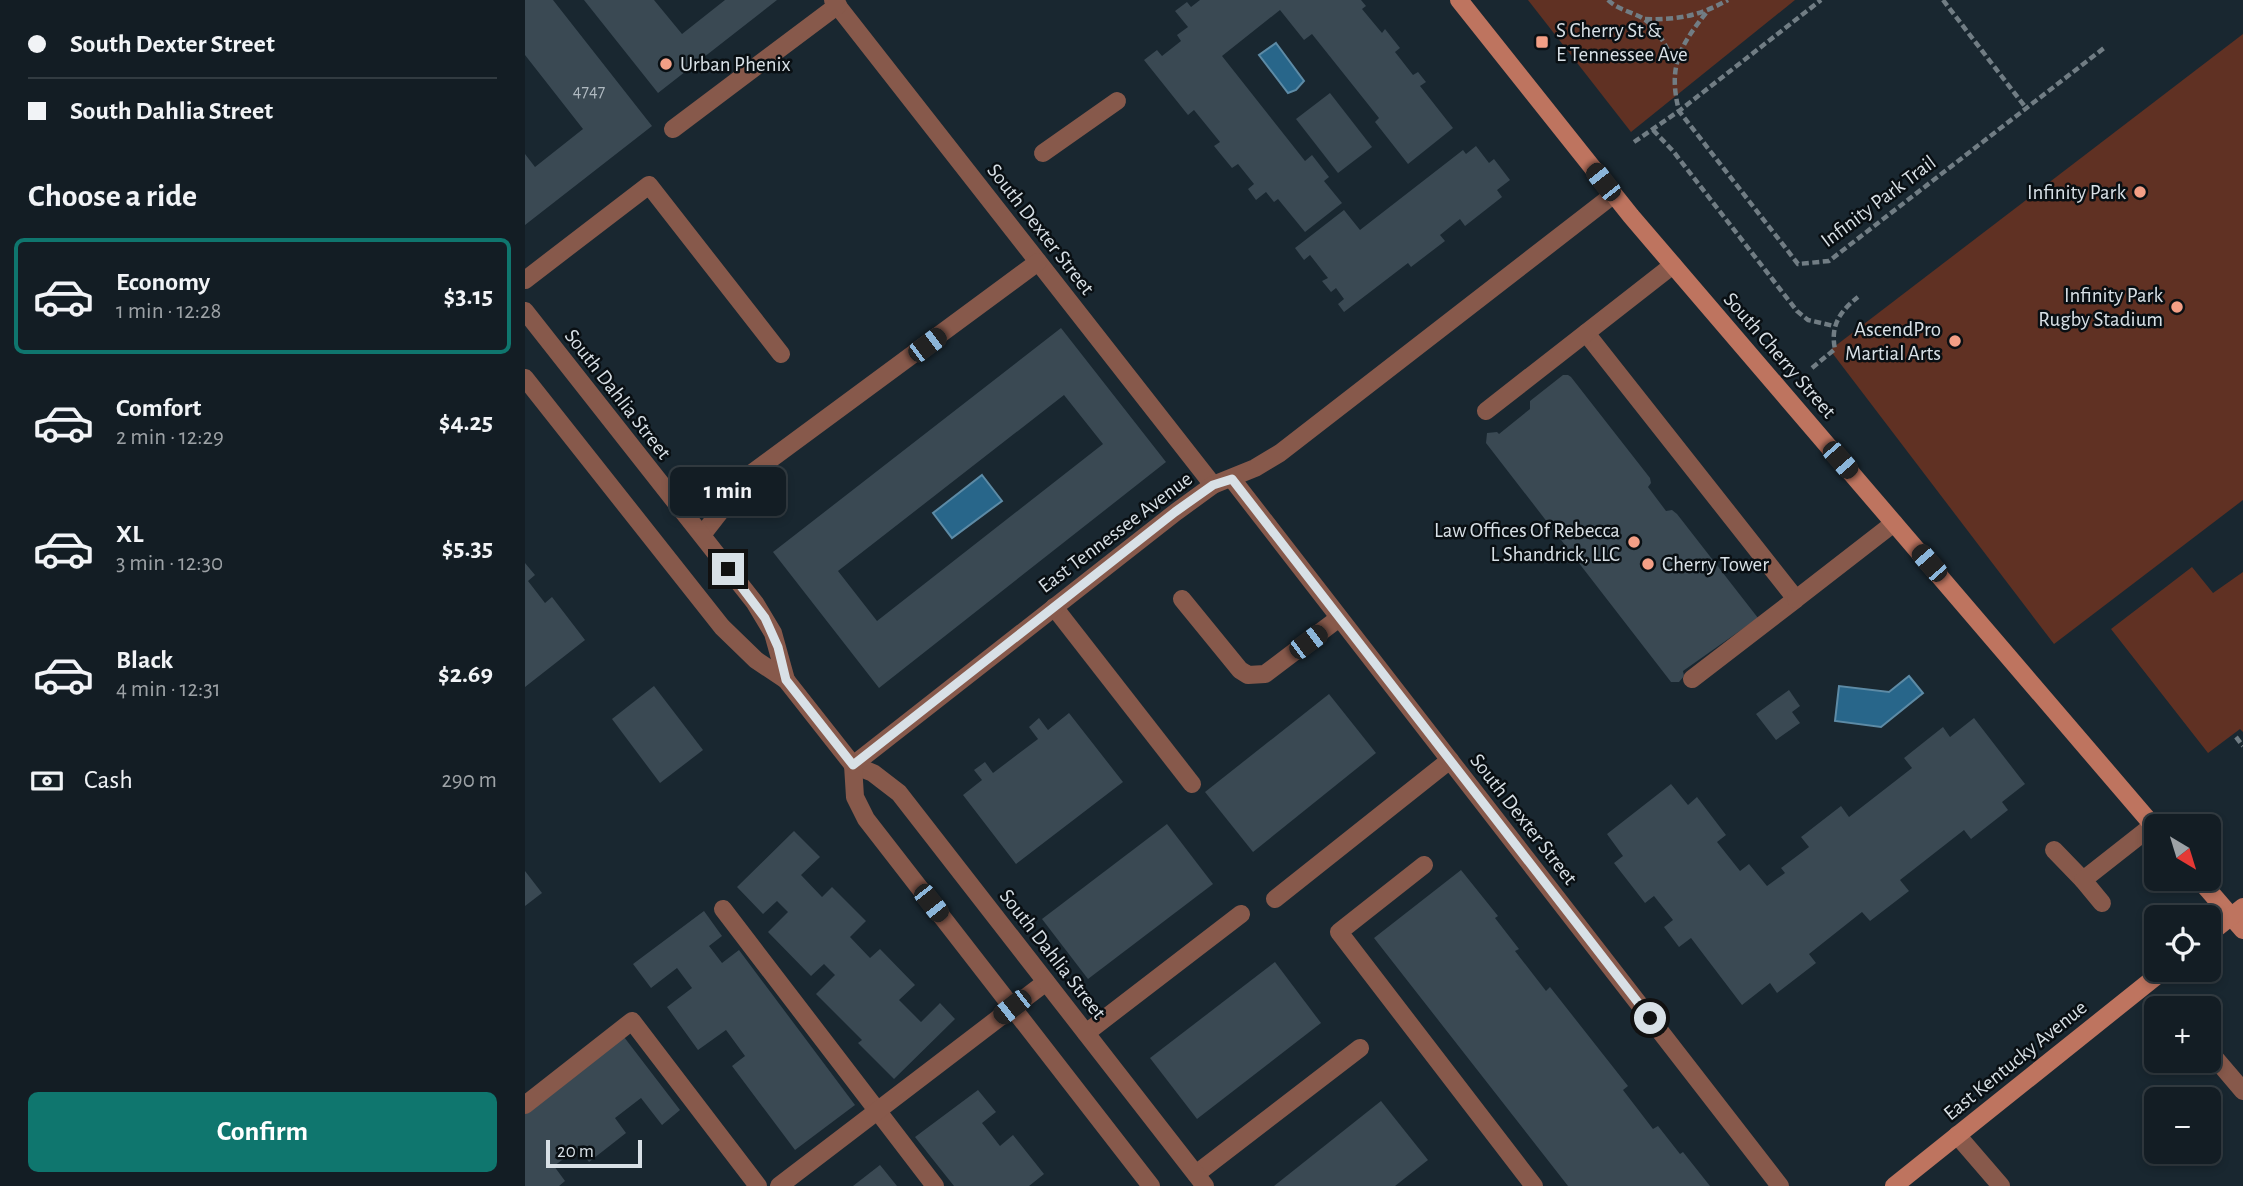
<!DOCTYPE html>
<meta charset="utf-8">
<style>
body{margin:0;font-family:"Alegreya Sans",sans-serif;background:#1c262c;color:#f1f3f6;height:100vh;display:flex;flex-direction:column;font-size:26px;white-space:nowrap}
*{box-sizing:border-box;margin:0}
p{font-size:23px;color:#9da2a6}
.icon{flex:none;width:38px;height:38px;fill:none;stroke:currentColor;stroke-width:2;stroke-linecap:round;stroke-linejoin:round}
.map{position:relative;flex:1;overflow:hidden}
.side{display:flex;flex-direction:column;background:#131d24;width:525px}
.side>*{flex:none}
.banner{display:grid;align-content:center;height:154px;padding:0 28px;background:#131d24}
.needle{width:46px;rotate:142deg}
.tools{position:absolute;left:1619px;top:814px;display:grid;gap:14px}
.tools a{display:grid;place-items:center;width:77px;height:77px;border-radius:10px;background:#131d24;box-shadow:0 4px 10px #0003,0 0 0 2px #323b41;font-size:35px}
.scale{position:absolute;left:21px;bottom:18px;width:96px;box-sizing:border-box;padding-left:7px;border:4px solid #d8e0e6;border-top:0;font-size:19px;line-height:24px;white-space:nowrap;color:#d8e0e6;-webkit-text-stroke:5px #090f13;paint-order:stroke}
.end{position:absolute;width:32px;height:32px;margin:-16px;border:9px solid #d8e0e6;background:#111;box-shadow:0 0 0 4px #111}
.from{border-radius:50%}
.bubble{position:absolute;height:49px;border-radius:10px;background:#131d24;box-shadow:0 4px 10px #0003,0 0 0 2px #323b41;font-size:23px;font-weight:700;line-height:49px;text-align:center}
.car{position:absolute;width:21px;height:42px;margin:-21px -10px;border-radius:9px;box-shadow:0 0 5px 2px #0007;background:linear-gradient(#222 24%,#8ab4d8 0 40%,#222 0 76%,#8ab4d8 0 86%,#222 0)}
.banner b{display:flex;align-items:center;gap:24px;height:66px;font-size:26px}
.banner b+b{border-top:2px solid #323b41}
.banner i{width:18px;height:18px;background:#f1f3f6}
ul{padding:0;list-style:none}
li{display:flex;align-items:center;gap:21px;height:116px;margin:0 14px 10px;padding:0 14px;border:4px solid transparent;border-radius:10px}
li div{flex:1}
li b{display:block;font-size:26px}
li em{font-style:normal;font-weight:700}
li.selected{border-color:#0f766e}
li>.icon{width:63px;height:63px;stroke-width:1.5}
h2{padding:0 28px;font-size:32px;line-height:84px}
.pay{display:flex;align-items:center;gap:18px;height:77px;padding:0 28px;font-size:26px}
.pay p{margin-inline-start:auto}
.button{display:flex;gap:14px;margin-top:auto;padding:14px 28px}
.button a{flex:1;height:80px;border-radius:10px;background:#0f766e;color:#fff;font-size:28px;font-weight:700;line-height:80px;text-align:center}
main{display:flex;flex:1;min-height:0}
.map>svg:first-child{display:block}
</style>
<main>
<section class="side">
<div class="banner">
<b><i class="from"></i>South Dexter Street</b>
<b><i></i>South Dahlia Street</b>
</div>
<h2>Choose a ride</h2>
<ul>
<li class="selected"><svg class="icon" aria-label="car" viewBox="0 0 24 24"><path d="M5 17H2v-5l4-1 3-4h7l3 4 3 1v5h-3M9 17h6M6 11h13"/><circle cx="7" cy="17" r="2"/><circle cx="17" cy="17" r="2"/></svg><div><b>Economy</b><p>1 min · 12:28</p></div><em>$3.15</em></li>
<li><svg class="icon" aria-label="car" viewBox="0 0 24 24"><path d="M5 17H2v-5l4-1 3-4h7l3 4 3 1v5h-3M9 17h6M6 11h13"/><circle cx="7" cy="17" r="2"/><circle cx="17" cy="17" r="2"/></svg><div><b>Comfort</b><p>2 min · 12:29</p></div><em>$4.25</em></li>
<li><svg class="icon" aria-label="car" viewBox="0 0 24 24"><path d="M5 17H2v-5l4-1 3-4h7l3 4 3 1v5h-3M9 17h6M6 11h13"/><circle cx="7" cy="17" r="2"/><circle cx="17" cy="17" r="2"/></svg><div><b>XL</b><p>3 min · 12:30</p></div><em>$5.35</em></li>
<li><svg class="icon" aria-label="car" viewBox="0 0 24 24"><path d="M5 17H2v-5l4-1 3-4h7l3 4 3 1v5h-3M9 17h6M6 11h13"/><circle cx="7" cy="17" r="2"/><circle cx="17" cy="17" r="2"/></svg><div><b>Black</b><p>4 min · 12:31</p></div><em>$2.69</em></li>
</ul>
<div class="pay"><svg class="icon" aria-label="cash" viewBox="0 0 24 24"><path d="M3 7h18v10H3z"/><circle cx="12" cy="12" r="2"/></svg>Cash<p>290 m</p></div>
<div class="button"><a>Confirm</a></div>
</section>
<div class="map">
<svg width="1718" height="1186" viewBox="0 0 1718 1186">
<rect width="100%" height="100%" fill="#192730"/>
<!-- green -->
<g fill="#603123">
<path d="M1003 0H1270L1106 132Z"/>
<path d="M1718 34V500L1529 644 1305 350Z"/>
<path d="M1667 567 1688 593 1718 572V732L1715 729 1683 753 1586 629Z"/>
</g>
<!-- water -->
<g fill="#28668a" stroke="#5d8ba6" stroke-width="2">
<path d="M751 43 779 81 771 90 763 93 734 55Z"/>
<path d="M457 475 477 501 427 538 408 513Z"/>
<path d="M1384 676 1398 693 1356 727 1310 721 1314 686 1364 692Z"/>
</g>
<!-- building -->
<g fill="#3a4953" fill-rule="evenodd">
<path d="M0 0H28L127 126 0 225V154L10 167 58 129 0 55Z"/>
<path d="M59 0H129L157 34 200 0H252L133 93Z"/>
<path d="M675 0H836L841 6 837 9 857 33 860 29 875 48 870 52 888 75 893 72 901 82 895 86 928 128 883 164 850 122 854 118 787 34 779 40 755 10 697 56 780 161 787 155 804 177 799 181 817 203 780 232 753 199 749 202 741 192 731 200 723 189 729 184 713 164 707 168 689 146 695 142 669 110 663 115 619 60 632 50 637 56 656 41 652 35 663 27 650 11 662 2 666 7Z"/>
<path d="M805 93 847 147 813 173 771 119Z"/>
<path d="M951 146 964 163 969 159 985 180 972 190 977 197 940 226 935 219 915 235 920 241 886 267 883 263 819 312 813 304 819 299 811 288 806 292 797 281 803 278 785 255 779 260 770 248 819 210 835 230 938 150 941 154Z"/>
<path d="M536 328 641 462 354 688 248 552ZM539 395 578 444 352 621 313 571Z"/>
<path d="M1038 375H1043L1046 377 1125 478 1126 483 1123 487 1141 511 1147 510 1152 514 1233 618 1158 671 1159 676 1154 682H1146L961 443 962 433 972 432 974 434 1005 409V401Z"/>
<path d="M0 563 10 575 3 581 20 603 27 597 60 640 0 687Z"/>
<path d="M129 686 178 750 135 783 87 719Z"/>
<path d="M1264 690 1275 706 1267 712 1275 723 1251 740 1231 714Z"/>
<path d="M804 694 851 753 728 852 680 792Z"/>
<path d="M544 713 598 782 491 864 438 795 457 780 449 770 460 762 468 773 513 739 504 727 514 718 523 730Z"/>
<path d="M1449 718 1500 784 1477 802 1483 810 1446 839 1439 830 1375 880 1384 891 1345 921 1337 912 1284 954 1291 963 1252 993 1245 983 1217 1005 1166 938 1154 947 1139 927 1148 920 1129 896 1120 903 1089 863 1098 856 1082 834 1146 784 1163 805 1172 797 1201 835 1192 842 1215 871 1224 864 1242 886 1260 873 1256 868 1284 847 1276 837 1316 806 1324 817 1387 768 1379 758 1418 727 1425 737Z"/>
<path d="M642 824 688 884 563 979 517 919Z"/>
<path d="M269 831 295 857 276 875 297 897 307 887 341 921 325 937 345 958 355 949 390 985 374 1000 396 1022 415 1003 430 1019 369 1079 333 1043 337 1040 291 994 310 975 299 964 286 976 243 932 263 912 252 901 238 914 212 887Z"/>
<path d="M936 870 973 916 970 918 994 949 990 951 1021 991 1025 987 1103 1086 1098 1090 1128 1129 1133 1126 1155 1154 1158 1152 1185 1186H1043L849 938Z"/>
<path d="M0 871 17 893 0 906Z"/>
<path d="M179 911 197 936 184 946 197 963 214 950 330 1105 270 1150 207 1066 220 1056 201 1030 173 1050 142 1007 167 988 152 968 126 988 108 964Z"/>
<path d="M750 962 796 1023 672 1119 625 1058Z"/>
<path d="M99 1037 155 1110 137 1125 116 1098 90 1118 101 1133 64 1162 53 1148 29 1166 40 1181 34 1186H0V1114Z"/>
<path d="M453 1090 471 1112 457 1123 475 1146 488 1135 519 1174 504 1186H429L390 1137Z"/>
<path d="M856 1101 903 1160 870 1186H749Z"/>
<path d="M355 1165 372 1186H328Z"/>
</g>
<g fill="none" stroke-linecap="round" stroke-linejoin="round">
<!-- path -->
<g stroke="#717d84" stroke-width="4.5" stroke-dasharray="7 3.5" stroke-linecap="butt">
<path d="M1083 0C1093 10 1108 12 1119 19 1133 29 1142 48 1149 62"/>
<path d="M1418 0 1501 108"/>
<path d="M1181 13C1154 47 1143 67 1154 111L1273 264 1304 261 1579 48"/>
<path d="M1120 19C1153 20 1174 16 1203 0"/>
<path d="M1128 130 1148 151 1272 311 1283 320 1309 326"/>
<path d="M1109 142 1154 111 1296 0"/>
<path d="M1287 368 1310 349C1305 326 1315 311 1333 297"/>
<path d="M1711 737 1718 746"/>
</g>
<!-- lane -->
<g stroke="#87594b" stroke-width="18">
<path d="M308 0 688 485"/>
<path d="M148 129 313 5"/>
<path d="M518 153 592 101"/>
<path d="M0 280 124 185 256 354"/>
<path d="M1061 333 1271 599 1167 679"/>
<path d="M961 411 1148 265"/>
<path d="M177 535 223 476 513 262"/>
<path d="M657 599 715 670 723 675 740 674 814 618"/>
<path d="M1271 599 1369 523"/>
<path d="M529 607 667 784"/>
<path d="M1529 850 1558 880"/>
<path d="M899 865 814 932 1009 1186"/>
<path d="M750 899 925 760"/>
<path d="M1577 903 1558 880 1628 825"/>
<path d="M198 909 410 1186"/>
<path d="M561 1033 716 914"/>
<path d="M1684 1051 1718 1091"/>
<path d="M0 1105 107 1021 233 1186"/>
<path d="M1432 1135 1476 1186"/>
<path d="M671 1174 835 1048"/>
<path d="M254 1186 521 982"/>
</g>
<!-- street -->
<g stroke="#87594b" stroke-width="18">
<path d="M0 311 230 603 248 633 261 680"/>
<path d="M0 378 197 627 231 660 261 680 328 765 348 773 374 793 680 1186"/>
<path d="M707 479 1255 1186"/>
<path d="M328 765 651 512 688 485 730 468 755 453 1088 195"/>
<path d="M328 765 330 797 341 819 626 1186"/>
</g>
<!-- secondary -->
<g stroke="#be745f" stroke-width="18">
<path d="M934 0 1106 216 1631 829"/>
<path d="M1673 878 1718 930"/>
<path d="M1684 934 1718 907"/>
<path d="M1369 1186 1639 970"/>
</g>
</g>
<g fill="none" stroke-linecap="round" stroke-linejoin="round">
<!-- route -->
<path stroke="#d8e0e6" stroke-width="9" d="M203 569 240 618 253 647 261 680 328 765 650 512 688 485 707 479 1125 1018"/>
</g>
<!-- markers -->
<g fill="#f39f86" stroke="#090f13" stroke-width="2.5">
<rect x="1010" y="35" width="14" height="14" rx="3.5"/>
<circle cx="141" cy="64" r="7"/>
<circle cx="1615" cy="192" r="7"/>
<circle cx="1652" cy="307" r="7"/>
<circle cx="1430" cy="341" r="7"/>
<circle cx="1109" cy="542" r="7"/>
<circle cx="1123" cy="564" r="7"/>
</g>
<g text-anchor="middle" stroke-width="5" stroke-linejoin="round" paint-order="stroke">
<!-- number labels -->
<g font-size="18" fill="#b0bac1">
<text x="64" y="97">4747</text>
</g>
<!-- poi labels -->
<g font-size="21" fill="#d8e0e6" stroke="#090f13" text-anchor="end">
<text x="1031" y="37" text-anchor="start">S Cherry St &amp;<tspan x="1031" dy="24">E Tennessee Ave</tspan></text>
<text x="155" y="71" text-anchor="start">Urban Phenix</text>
<text x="1601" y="199">Infinity Park</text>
<text x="1638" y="302">Infinity Park<tspan x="1638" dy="24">Rugby Stadium</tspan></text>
<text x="1416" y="336">AscendPro<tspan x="1416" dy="24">Martial Arts</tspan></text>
<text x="1095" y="537">Law Offices Of Rebecca<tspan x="1095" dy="24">L Shandrick, LLC</tspan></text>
<text x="1137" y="571" text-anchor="start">Cherry Tower</text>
</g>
<!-- street labels -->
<g font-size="21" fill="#d8e0e6" stroke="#090f13">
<text transform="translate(1353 201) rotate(-37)" y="7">Infinity Park Trail</text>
<text transform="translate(516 229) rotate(52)" y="7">South Dexter Street</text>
<text transform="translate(1255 355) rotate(49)" y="7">South Cherry Street</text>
<text transform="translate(93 394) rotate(52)" y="7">South Dahlia Street</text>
<text transform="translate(590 532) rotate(-37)" y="7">East Tennessee Avenue</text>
<text transform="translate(999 819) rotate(52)" y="7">South Dexter Street</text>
<text transform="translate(528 954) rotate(52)" y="7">South Dahlia Street</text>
<text transform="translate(1490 1060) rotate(-39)" y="7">East Kentucky Avenue</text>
</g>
</g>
</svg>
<div class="tools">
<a><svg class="needle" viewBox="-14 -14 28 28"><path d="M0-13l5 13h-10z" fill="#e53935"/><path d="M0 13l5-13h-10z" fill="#9da2a6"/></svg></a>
<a><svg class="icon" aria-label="locate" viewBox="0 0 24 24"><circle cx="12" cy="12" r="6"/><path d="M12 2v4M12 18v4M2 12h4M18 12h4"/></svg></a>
<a>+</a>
<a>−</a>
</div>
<div class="scale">20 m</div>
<i class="end from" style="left:1125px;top:1018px"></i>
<i class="end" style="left:203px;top:569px"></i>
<div class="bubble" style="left:145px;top:467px;width:116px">1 min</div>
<i class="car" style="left:1078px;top:182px;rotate:322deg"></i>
<i class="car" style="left:402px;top:345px;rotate:53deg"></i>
<i class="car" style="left:1315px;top:460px;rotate:139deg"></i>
<i class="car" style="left:1404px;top:563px;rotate:319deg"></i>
<i class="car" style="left:783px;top:642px;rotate:53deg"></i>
<i class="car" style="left:406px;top:903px;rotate:142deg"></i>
<i class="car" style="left:487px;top:1007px;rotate:232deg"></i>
</div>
</main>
